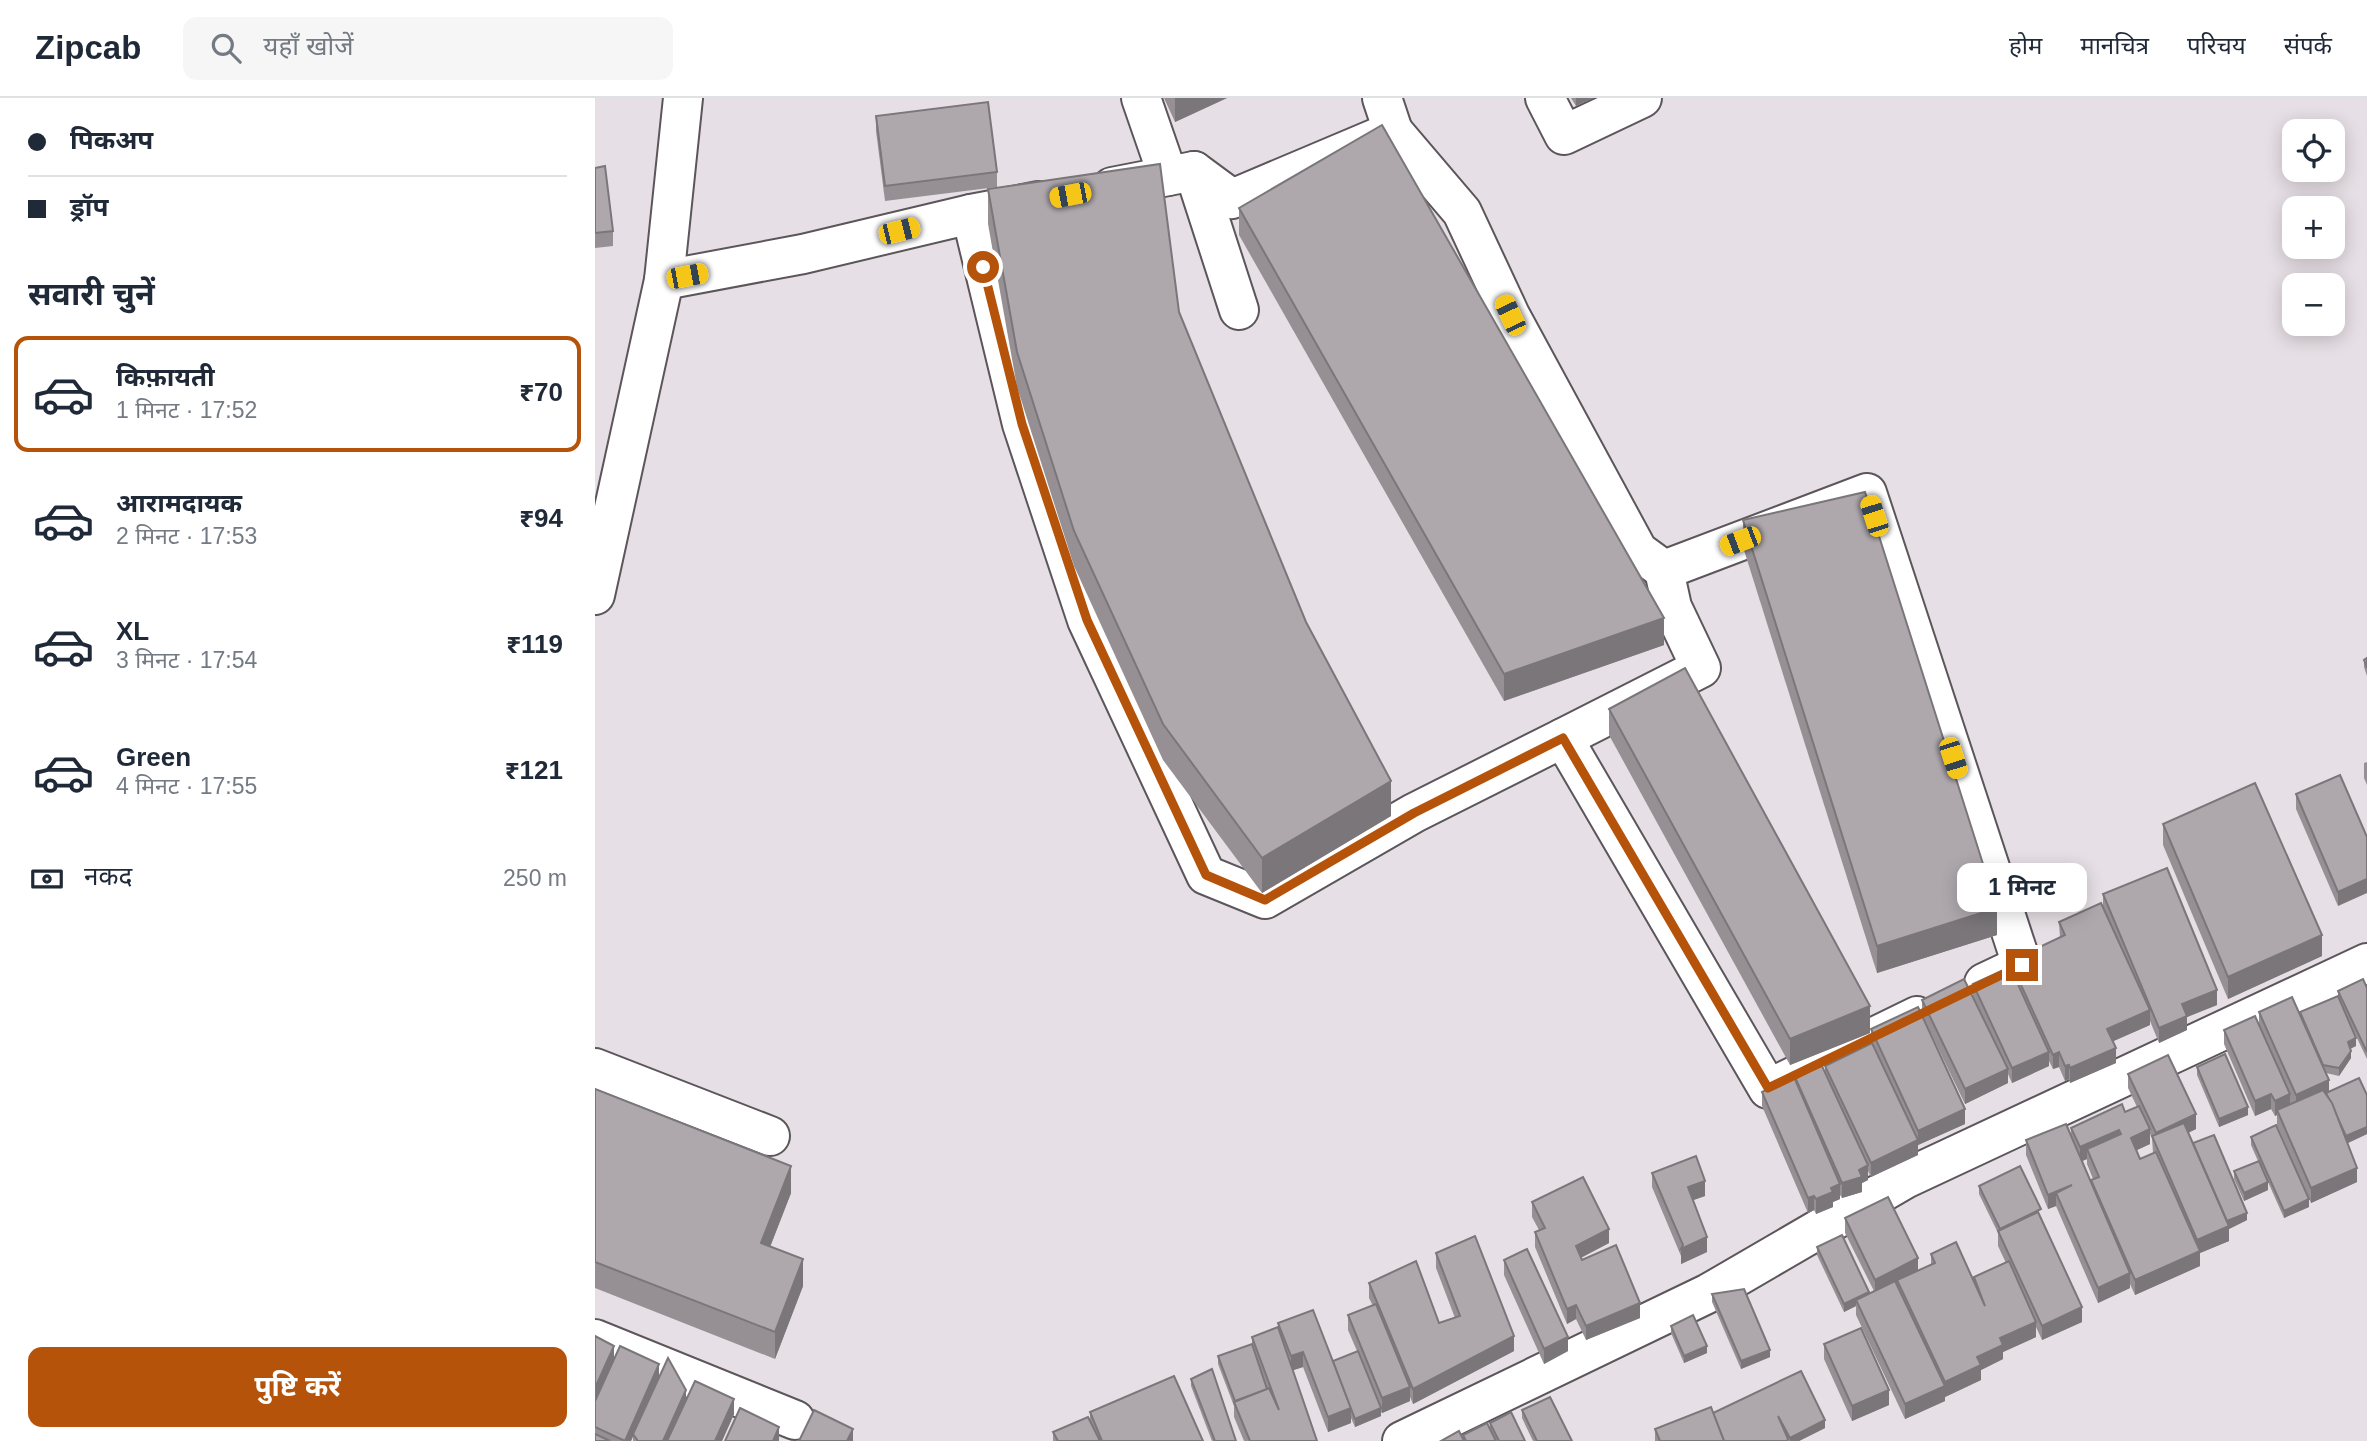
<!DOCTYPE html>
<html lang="hi">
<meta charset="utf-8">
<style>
body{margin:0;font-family:Arial,"Noto Sans Devanagari",sans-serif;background:#f6f6f7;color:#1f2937;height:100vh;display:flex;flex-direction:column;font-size:26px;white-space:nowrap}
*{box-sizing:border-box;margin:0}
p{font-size:23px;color:#747a83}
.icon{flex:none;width:38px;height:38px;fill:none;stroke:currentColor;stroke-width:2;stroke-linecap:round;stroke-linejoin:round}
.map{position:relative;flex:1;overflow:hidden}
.side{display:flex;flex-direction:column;background:#fff;width:595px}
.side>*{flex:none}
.top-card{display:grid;align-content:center;height:154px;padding:0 28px;background:#fff}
.fabs{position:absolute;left:1687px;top:21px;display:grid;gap:14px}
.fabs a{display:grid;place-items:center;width:63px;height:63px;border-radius:14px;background:#fff;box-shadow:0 4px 18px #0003;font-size:35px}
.end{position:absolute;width:32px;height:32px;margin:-16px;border:9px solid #b45309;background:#fff;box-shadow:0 0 0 4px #fff}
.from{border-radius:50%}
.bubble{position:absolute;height:49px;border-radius:14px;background:#fff;box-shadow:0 4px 18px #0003;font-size:23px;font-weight:700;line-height:49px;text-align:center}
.car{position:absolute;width:21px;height:42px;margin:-21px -10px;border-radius:9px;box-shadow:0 0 5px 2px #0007;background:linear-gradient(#f5c518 24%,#345 0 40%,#f5c518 0 76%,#345 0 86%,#f5c518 0)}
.top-card b{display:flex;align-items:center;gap:24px;height:66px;font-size:26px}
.top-card b+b{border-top:2px solid #e0e1e3}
.top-card i{width:18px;height:18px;background:#1f2937}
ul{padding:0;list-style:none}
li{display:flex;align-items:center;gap:21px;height:116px;margin:0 14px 10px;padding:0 14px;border:4px solid transparent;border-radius:14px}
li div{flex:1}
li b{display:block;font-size:26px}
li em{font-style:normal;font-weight:700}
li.active{border-color:#b45309}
li>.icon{width:63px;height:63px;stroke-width:1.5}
h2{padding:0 28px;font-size:32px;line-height:84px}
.pay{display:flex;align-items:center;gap:18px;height:77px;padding:0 28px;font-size:26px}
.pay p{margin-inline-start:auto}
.action{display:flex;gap:14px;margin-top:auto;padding:14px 28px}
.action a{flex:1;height:80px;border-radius:14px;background:#b45309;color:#fff;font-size:28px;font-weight:700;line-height:80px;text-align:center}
header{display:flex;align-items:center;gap:42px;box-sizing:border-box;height:98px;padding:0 35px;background:#fff;border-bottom:2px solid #e0e1e3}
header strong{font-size:33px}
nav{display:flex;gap:38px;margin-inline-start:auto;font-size:24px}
.search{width:490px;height:63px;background:#f6f6f7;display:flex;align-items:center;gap:18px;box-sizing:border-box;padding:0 24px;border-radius:14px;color:#747a83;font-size:26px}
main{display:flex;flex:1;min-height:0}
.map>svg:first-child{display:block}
</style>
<header>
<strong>Zipcab</strong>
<div class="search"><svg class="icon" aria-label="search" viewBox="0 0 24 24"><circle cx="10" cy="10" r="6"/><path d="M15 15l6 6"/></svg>यहाँ खोजें</div>
<nav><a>होम</a><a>मानचित्र</a><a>परिचय</a><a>संपर्क</a></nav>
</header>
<main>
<section class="side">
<div class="top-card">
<b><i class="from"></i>पिकअप</b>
<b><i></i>ड्रॉप</b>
</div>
<h2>सवारी चुनें</h2>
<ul>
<li class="active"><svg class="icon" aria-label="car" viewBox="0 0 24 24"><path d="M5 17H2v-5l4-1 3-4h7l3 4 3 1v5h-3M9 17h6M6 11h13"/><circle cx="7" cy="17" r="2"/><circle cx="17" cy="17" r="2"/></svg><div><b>किफ़ायती</b><p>1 मिनट · 17:52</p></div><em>₹70</em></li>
<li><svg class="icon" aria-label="car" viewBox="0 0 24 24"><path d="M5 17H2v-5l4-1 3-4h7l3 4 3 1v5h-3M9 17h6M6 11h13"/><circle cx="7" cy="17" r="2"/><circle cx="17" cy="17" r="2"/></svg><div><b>आरामदायक</b><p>2 मिनट · 17:53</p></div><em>₹94</em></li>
<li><svg class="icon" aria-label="car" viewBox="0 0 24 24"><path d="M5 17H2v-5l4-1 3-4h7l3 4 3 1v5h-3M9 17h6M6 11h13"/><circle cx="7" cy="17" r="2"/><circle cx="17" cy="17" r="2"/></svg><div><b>XL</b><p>3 मिनट · 17:54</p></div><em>₹119</em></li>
<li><svg class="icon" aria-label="car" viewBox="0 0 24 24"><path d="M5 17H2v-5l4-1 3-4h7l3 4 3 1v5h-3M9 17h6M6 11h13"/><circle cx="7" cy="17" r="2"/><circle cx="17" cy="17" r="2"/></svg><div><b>Green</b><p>4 मिनट · 17:55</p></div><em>₹121</em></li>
</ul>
<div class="pay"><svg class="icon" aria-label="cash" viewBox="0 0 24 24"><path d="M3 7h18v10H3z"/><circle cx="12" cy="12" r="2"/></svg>नकद<p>250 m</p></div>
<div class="action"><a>पुष्टि करें</a></div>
</section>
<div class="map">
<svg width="1772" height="1343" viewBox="0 0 1772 1343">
<rect width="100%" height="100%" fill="#e6dfe5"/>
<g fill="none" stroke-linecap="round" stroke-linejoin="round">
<defs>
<g id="street">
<path d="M546 0 573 78"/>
<path d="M787 0 798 33"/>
<path d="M950 0 969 37 1047 0"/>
<path d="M599 73 644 212"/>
<path d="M517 89 599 73 637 101 798 33 867 114 915 217 1043 453 1069 472 1272 395 1427 867 1389 885"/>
<path d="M376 116 444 103"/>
<path d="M69 182 208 156 376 116 427 326 492 522 611 777 670 801 819 715 968 640 1173 991 1322 918"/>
<path d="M968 640 1106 570 1077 509 1069 472"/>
<path d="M0 970 175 1038"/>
<path d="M0 1241 200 1322"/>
<path d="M807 1343 1114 1195 1310 1081 1772 865"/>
</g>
<path id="secondary" d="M0 497 69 182 88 0"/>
</defs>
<!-- street casing -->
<use href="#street" stroke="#5c565b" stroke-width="42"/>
<!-- secondary casing -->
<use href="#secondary" stroke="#5c565b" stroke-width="42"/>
<!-- street -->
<use href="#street" stroke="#fff" stroke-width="38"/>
<!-- secondary -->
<use href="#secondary" stroke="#fff" stroke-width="38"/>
</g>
<!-- wall -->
<g fill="#969095" fill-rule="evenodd">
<path d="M569 0H632L580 24Z"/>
<path d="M976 0H998L981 8Z"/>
<path d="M281 18 402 74V89L290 103 281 33Z"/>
<path d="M0 70 18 133V148L0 150Z"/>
<path d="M393 91 711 524 796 718 667 795 568 662 479 468 422 289 393 126Z"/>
<path d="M644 110 1069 547 909 603 644 137Z"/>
<path d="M1148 422 1402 837 1282 875 1148 449Z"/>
<path d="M1772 560V578L1769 569V562Z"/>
<path d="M1014 611 1275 935 1195 967 1014 637Z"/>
<path d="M1772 664V687L1769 680V665Z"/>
<path d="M1745 677 1743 808 1701 711V696Z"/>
<path d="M1568 726 1727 858 1633 901 1568 747Z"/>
<path d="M1508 796 1622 907 1592 919V932L1564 945 1555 923V927L1518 943 1521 965 1475 985 1474 981 1470 983 1464 969 1458 971 1454 963V968L1417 985 1413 976V985L1370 1006 1327 917V902L1378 898V886L1415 869V863L1465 840 1464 824 1508 809Z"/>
<path d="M1772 890V961L1751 917 1761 948 1756 950V960L1744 978 1731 975 1734 994 1772 1036 1752 1045 1762 1084 1716 1105 1682 1027V1017L1680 1018 1676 1011 1660 1018 1629 946V932L1664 927V914L1705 916V914L1743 898V893Z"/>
<path d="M1276 931 1370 1026 1323 1047V1057L1276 1079 1273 1073V1082L1267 1085V1094L1247 1100 1245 1097V1101L1238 1104V1109L1221 1116 1219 1112 1213 1115 1167 1008V994L1200 983V979L1230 975V968L1276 946Z"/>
<path d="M1602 969 1653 1017 1624 1029 1602 977Z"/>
<path d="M1533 976 1601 1031 1593 1035 1598 1046 1652 1122 1634 1131V1143L1605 1155V1168L1540 1197 1535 1186V1190L1503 1205 1461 1108 1453 1111 1431 1057V1042L1476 1038V1030L1530 1014 1542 1009 1533 990ZM1555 1036 1557 1040 1558 1055 1545 1061 1541 1052 1555 1046ZM1492 1061V1066L1498 1081 1496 1084 1487 1063Z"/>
<path d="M0 991 196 1095 175 1149 208 1188 180 1261 0 1190Z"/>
<path d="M1656 1039 1714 1109 1689 1120 1673 1084V1092L1649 1103 1639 1081V1073L1663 1063 1656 1047Z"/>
<path d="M1057 1075 1110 1098 1098 1102 1112 1154 1086 1166V1158L1057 1089Z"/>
<path d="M1384 1088 1446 1119 1487 1224 1447 1242 1441 1229V1239L1408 1254V1261L1386 1272V1282L1350 1299V1303L1310 1321 1261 1217V1208L1249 1214 1222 1157V1149L1274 1196 1279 1193 1250 1135V1120L1323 1172 1336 1167V1156L1379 1183V1179L1411 1165 1403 1148V1135L1384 1096Z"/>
<path d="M937 1104 1014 1145 986 1160 987 1162 1045 1220 991 1242 981 1221 972 1226 940 1149V1134L944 1132 937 1119Z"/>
<path d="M841 1155 919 1253 818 1306 815 1299V1303L787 1315 786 1314V1318L760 1329 756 1320V1325L733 1334 708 1269 698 1272 722 1343H649L639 1319V1308L623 1266V1258L657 1246V1239L683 1229V1225L738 1263 762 1253 753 1232V1217L778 1208 774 1200V1185L844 1225 860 1220 841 1170Z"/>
<path d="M909 1162 973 1253 949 1266 909 1177Z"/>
<path d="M1117 1196 1175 1259 1146 1271 1117 1204Z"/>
<path d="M1076 1228 1112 1255 1089 1265 1076 1235Z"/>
<path d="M0 1238 19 1260 64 1279 91 1303 139 1316 127 1343H38V1338L36 1343H0Z"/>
<path d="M1229 1246 1294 1307 1257 1323 1229 1261Z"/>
<path d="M596 1281 641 1343H617L596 1288Z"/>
<path d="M927 1312 977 1343H938L927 1320Z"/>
<path d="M495 1314 608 1343H458V1334L495 1325Z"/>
<path d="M1118 1315 1230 1330 1204 1343H1060V1331Z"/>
<path d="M895 1325 930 1343H846L868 1340V1337L895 1330Z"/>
</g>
<!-- shaded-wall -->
<g fill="#7a7679">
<path d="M580 0H632L580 24Z"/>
<path d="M981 0H998L981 8Z"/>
<path d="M1069 520V547L909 603V576Z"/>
<path d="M796 683V718L667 795V760Z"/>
<path d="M1772 781V795L1743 808V794Z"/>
<path d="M1402 810V837L1282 875V848Z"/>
<path d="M1727 837V858L1633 901V879Z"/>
<path d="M1622 892V907L1592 919V932L1564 945V930L1587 906Z"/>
<path d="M1275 908V935L1195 967V941Z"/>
<path d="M1555 912V927L1512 946V931Z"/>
<path d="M1761 940V948L1753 952V944Z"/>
<path d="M1521 950V965L1475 985V970Z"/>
<path d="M1756 953V960L1744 978V970Z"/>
<path d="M1454 954V968L1417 985V970Z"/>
<path d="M1464 954V969L1458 971V957Z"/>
<path d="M1474 967V981L1470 983V968Z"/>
<path d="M1413 971V985L1370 1006V991Z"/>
<path d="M1734 982V997L1701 1012V997Z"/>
<path d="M1676 996V1011L1660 1018V1003Z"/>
<path d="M1695 996V1011L1682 1012V1017L1680 1018V1003Z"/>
<path d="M1653 1009V1017L1624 1029V1021Z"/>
<path d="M1370 1011V1026L1323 1047V1057L1276 1079V1065L1323 1042V1033Z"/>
<path d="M1601 1016V1031L1561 1050V1035Z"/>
<path d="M1772 1029V1036L1751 1046V1038Z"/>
<path d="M1555 1031V1046L1536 1055V1040Z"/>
<path d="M1524 1032V1047L1492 1051V1061L1485 1064V1049Z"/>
<path d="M1273 1067V1082L1267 1085V1094L1247 1100V1085L1264 1072Z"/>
<path d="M196 1068V1095L166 1172V1145Z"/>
<path d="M1762 1070V1084L1716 1105V1090Z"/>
<path d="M1110 1083V1098L1093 1104V1089Z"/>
<path d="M1673 1084V1092L1649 1103V1095Z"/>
<path d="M1245 1086V1101L1238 1104V1109L1221 1116V1101L1236 1090Z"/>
<path d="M1477 1087 1461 1095V1108L1453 1111V1097Z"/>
<path d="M1219 1098V1112L1213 1115V1100Z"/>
<path d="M1714 1101V1109L1689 1120V1113Z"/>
<path d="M1652 1115V1122L1634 1131V1143L1605 1155V1168L1540 1197V1182L1602 1154V1142L1632 1129V1123Z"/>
<path d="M1014 1131V1145L981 1162V1148Z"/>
<path d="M1112 1139V1154L1086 1166V1151Z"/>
<path d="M1323 1160V1175L1302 1182V1186L1280 1197V1182Z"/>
<path d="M208 1161V1188L180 1261V1234Z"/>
<path d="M1535 1175V1190L1503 1205V1190Z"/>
<path d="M1274 1194V1202H1261V1208L1249 1214V1206Z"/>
<path d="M1045 1205V1220L991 1242V1228Z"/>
<path d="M981 1207V1221L972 1226V1211Z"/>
<path d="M1487 1209V1224L1447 1242V1228Z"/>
<path d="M1441 1224V1239L1408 1254V1261L1386 1272V1282L1350 1299V1284L1405 1240Z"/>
<path d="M919 1238V1253L818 1306V1291Z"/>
<path d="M973 1239V1253L949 1266V1251Z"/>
<path d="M19 1248V1262L0 1305V1290Z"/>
<path d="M1112 1248V1255L1089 1265V1258Z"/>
<path d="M1175 1252V1259L1146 1271V1263Z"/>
<path d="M708 1254V1269L696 1273V1258Z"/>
<path d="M64 1266V1281L36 1343H30Z"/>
<path d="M1350 1288V1303L1310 1321V1306Z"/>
<path d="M815 1289V1303L787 1315V1300Z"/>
<path d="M91 1292V1307L75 1343H68Z"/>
<path d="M1294 1292V1307L1257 1323V1308Z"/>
<path d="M139 1301V1316L127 1343H120Z"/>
<path d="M756 1310V1325L733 1334V1319Z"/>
<path d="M786 1310V1318L760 1329V1321Z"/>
<path d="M1230 1322V1330L1204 1343H1195V1340Z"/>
<path d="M184 1329V1343H178Z"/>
<path d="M258 1331V1343H252Z"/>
</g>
<!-- building -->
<g fill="#aea8ad" stroke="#7a7679" stroke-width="2">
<path d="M393 4 402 74 290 88 281 18Z"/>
<path d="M787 27 1069 520 909 576 644 110Z"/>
<path d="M565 66 584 214 711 524 796 683 667 760 568 626 479 433 422 254 393 91Z"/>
<path d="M10 68 18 133 0 135V70Z"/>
<path d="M1270 394 1402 810 1282 848 1148 422Z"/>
<path d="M1772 560V570L1769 562Z"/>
<path d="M1090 570 1275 908 1195 941 1014 611Z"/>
<path d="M1745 677 1772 739V781L1743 794 1701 696Z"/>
<path d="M1660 685 1727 837 1633 879 1568 726Z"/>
<path d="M1572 770 1622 892 1587 906 1592 918 1564 930 1508 796Z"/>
<path d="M1506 805 1555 912 1512 931 1521 950 1475 970 1474 967 1470 968 1464 954 1458 957 1415 863 1470 837 1464 824Z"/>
<path d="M1415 869 1454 954 1417 970 1378 886Z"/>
<path d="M1369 881 1413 971 1370 991 1327 902Z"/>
<path d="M1768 881 1772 890V954L1743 893Z"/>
<path d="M1743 898 1761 940 1753 944 1756 953 1744 970 1728 967 1705 914Z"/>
<path d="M1697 899 1734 982 1701 997 1664 914Z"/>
<path d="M1323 909 1370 1011 1323 1033 1276 931Z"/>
<path d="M1660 918 1695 996 1680 1003 1676 996 1660 1003 1629 932Z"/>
<path d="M1277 945 1323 1042 1276 1065 1230 968Z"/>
<path d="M1630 956 1653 1009 1624 1021 1602 969Z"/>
<path d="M1573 957 1601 1016 1561 1035 1533 976Z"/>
<path d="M1227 968 1273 1067 1264 1072 1267 1079 1247 1085 1200 979Z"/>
<path d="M1199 979 1245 1086 1236 1090 1238 1094 1221 1101 1219 1098 1213 1100 1167 994Z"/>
<path d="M1764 980 1772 997V1029L1751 1038 1731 995Z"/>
<path d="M0 991 196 1068 166 1145 208 1161 180 1234 0 1164Z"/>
<path d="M1728 992 1737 1005 1762 1070 1716 1090 1682 1012Z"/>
<path d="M1527 1006 1530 1014 1544 1008 1555 1031 1536 1040 1545 1061 1561 1054 1605 1153 1540 1182 1496 1082 1504 1079 1492 1051 1526 1036 1524 1032 1485 1049 1476 1030Z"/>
<path d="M1589 1025 1634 1128 1602 1142 1557 1038Z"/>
<path d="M1471 1026 1535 1175 1503 1190 1461 1095 1477 1087 1453 1097 1431 1042Z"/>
<path d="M1681 1027 1714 1101 1689 1113 1656 1039Z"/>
<path d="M1619 1037 1652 1115 1632 1123 1598 1045Z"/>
<path d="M1101 1058 1110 1083 1093 1089 1112 1139 1086 1151 1088 1147 1057 1075Z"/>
<path d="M1664 1063 1673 1084 1649 1095 1639 1073Z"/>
<path d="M1425 1068 1446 1111 1405 1131 1384 1088Z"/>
<path d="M988 1079 1014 1131 981 1148 987 1162 1021 1147 1045 1205 991 1228 981 1207 972 1211 940 1134 950 1130 937 1104Z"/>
<path d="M1293 1099 1323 1160 1280 1182 1250 1120Z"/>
<path d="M1443 1114 1487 1209 1447 1228 1403 1133Z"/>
<path d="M1247 1137 1274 1194 1249 1206 1222 1149Z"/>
<path d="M880 1138 919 1238 818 1291 774 1185 821 1163 844 1225 865 1218 841 1155Z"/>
<path d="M1361 1144 1390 1208 1379 1179 1414 1163 1441 1224 1405 1240 1408 1247 1382 1259 1386 1267 1350 1284 1302 1182 1340 1165 1336 1156Z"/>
<path d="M932 1151 973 1239 949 1251 909 1162Z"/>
<path d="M1300 1183 1350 1288 1310 1306 1261 1202Z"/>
<path d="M1149 1191 1175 1252 1146 1263 1117 1196Z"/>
<path d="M781 1206 815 1289 787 1300 753 1217Z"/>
<path d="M718 1212 756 1310 733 1319 708 1254 696 1258 683 1225Z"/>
<path d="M1098 1217 1112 1248 1089 1258 1076 1228Z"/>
<path d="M683 1229 722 1343H655L639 1304 674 1290 684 1312 657 1239Z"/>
<path d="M1266 1230 1294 1292 1257 1308 1229 1246Z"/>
<path d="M0 1238 19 1248 0 1290Z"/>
<path d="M657 1246 672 1291 640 1303 623 1258Z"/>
<path d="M25 1248 64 1266 30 1343 0 1329V1303Z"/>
<path d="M763 1253 786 1310 760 1321 738 1263Z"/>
<path d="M73 1260 91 1292 68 1343H43L38 1336Z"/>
<path d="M617 1271 641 1343H620L596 1281Z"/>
<path d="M1206 1273 1230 1322 1195 1340 1183 1318 1193 1341 1192 1343H1129L1118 1315Z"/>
<path d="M579 1278 608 1343H507L495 1314Z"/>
<path d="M100 1283 139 1301 120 1343H72Z"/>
<path d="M955 1299 977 1343H942L927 1312Z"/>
<path d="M1116 1309 1129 1343H1065L1060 1331Z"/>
<path d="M145 1310 184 1329 178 1343H130Z"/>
<path d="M219 1312 258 1331 252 1343H204Z"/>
<path d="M916 1314 930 1343H904L895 1325Z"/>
<path d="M493 1319 505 1343H463L458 1334Z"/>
<path d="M892 1325 901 1343H871L868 1337Z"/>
<path d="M864 1333 869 1343H846Z"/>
<path d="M0 1336 15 1343H0Z"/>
</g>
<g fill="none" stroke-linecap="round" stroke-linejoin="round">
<!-- route -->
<path stroke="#b45309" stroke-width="9" d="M388 169 427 326 492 522 611 777 670 802 819 715 968 640 1173 990 1427 867"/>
</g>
</svg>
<div class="fabs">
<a><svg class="icon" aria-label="locate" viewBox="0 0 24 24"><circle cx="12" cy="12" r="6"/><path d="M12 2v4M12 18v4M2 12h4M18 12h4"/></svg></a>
<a>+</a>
<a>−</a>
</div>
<i class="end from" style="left:388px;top:169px"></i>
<i class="end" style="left:1427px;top:867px"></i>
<div class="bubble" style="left:1362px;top:765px;width:130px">1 मिनट</div>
<i class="car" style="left:475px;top:97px;rotate:259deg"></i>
<i class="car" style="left:304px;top:133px;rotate:76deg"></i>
<i class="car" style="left:92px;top:178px;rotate:79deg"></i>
<i class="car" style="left:915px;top:217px;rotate:335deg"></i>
<i class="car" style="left:1279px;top:418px;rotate:342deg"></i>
<i class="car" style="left:1145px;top:443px;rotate:249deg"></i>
<i class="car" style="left:1358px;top:660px;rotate:162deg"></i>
</div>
</main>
